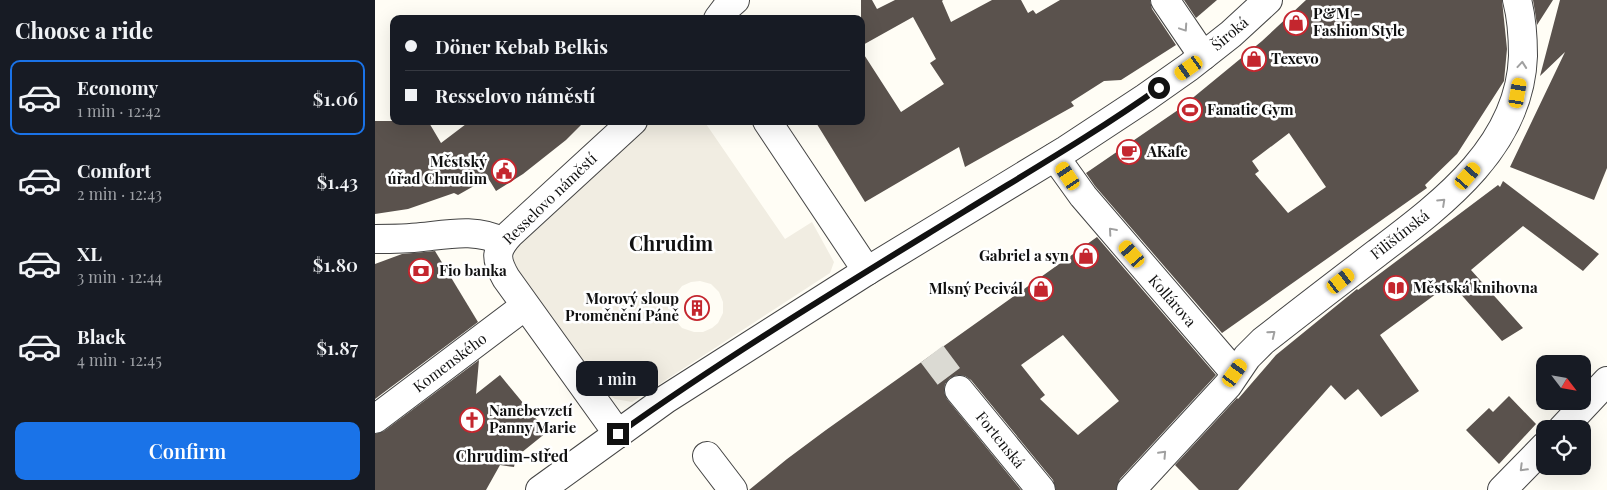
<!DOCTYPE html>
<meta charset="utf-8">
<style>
body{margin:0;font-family:"Playfair Display",serif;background:#20242c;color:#f1f3f6;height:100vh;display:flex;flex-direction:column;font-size:19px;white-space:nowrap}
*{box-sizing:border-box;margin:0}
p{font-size:16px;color:#9ea1a6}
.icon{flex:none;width:28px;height:28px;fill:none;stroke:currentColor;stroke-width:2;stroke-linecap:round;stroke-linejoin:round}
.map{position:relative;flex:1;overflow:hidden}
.panel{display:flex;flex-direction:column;background:#171b24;width:375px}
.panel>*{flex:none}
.hud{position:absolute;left:15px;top:15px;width:475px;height:110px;border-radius:10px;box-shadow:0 5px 20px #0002;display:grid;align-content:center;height:110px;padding:0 15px;background:#171b24}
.needle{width:32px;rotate:121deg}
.tools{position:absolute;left:1161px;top:355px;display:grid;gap:10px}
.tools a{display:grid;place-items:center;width:55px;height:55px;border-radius:10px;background:#171b24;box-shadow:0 5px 20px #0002;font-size:25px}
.end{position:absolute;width:22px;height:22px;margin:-11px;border:6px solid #111;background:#fff;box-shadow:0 0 0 2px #fff}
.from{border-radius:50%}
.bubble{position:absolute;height:35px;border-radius:10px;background:#171b24;box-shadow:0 5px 20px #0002;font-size:16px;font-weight:600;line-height:35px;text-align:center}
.car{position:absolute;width:15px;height:30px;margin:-15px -8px;border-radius:6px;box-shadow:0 0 4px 1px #0007;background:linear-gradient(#f5c518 24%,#345 0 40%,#f5c518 0 76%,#345 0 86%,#f5c518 0)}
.hud b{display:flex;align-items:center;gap:18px;height:48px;font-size:19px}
.hud b+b{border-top:1px solid #363941}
.hud i{width:12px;height:12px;background:#f1f3f6}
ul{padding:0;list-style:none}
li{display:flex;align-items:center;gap:15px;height:75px;margin:0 10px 8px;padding:0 5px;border:2px solid transparent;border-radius:10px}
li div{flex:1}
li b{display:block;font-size:19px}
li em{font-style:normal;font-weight:600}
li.selected{border-color:#1a73e8}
li>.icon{width:45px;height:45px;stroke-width:1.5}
h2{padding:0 15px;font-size:22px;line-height:60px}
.cta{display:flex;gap:10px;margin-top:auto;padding:10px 15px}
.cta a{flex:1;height:58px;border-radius:10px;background:#1a73e8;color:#fff;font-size:20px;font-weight:600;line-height:58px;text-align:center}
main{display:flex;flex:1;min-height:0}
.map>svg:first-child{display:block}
</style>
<main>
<section class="panel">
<h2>Choose a ride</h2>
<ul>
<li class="selected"><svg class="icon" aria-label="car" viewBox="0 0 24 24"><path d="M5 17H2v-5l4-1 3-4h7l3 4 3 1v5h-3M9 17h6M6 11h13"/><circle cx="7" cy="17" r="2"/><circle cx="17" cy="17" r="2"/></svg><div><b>Economy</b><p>1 min · 12:42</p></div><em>$1.06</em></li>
<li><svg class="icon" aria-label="car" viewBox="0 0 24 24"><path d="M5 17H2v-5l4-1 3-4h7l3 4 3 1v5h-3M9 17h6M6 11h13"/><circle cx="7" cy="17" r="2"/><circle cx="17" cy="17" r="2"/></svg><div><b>Comfort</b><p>2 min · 12:43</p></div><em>$1.43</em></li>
<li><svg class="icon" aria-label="car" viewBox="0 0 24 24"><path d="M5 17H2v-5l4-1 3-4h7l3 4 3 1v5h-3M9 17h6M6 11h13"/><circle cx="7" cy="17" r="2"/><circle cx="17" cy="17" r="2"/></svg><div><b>XL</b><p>3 min · 12:44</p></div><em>$1.80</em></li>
<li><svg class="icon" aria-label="car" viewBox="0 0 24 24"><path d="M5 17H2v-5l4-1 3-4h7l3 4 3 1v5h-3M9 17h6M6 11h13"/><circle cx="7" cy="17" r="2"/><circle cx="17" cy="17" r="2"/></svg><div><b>Black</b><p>4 min · 12:45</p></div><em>$1.87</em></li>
</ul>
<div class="cta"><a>Confirm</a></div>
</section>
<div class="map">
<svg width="1232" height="490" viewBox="0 0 1232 490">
<rect width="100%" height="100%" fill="#fffdf5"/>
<!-- plaza -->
<path fill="#f1ede2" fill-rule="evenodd" d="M271 121H329L410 239 437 222 459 262 455 273 257 402 240 399 229 391 139 264V257L141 244ZM325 281 336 284 344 292 348 302V313L343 323 337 328 328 332H319L307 328 301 321 297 311V304L300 295 307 286 316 282Z"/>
<!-- building -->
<g fill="#5a524d" fill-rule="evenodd">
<path d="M486 0H497L502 9 520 0H568L567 1 576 22 617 0H646L653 13 658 10 661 14 685 0H775L777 9 801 45 746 80 729 81 696 102 699 106 590 167 584 147 490 202 440 121H486V50L526 112 569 84 555 63 561 59 538 17 486 46Z"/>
<path d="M809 0H842L821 18Z"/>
<path d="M931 0H1127L1132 49 1129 81 1082 154 1050 185 1052 188 847 333 720 186 711 173 803 110 887 41ZM914 133 951 187 913 213 880 174 884 171 877 161Z"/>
<path d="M1158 0H1178L1162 25 1160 12Z"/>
<path d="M1185 0H1232V168L1219 200 1135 167 1190 52 1165 76Z"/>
<path d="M0 121H53L66 143 95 121H210L191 140 148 174 121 191 113 178 83 195 79 193 33 209 0 214Z"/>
<path d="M1128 181 1224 254 1208 271 1148 226 1096 270 1148 328 1127 341 1076 283 1005 335 1044 391 1006 417 983 389 970 400 956 385 863 490H824L800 465 862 398 863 399 901 355 982 289 983 290 1123 185 1125 187Z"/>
<path d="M722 237 841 375 745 479 741 490H681L678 480 596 380 590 376 582 375 575 378 570 384 569 392 572 399 646 490H374L412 459 451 430ZM688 335 744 401 703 435 665 399 670 395 646 365Z"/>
<path d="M60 251 103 322 0 399V264L27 254Z"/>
<path d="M104 360 101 394 125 375 172 432 141 457 139 467 125 465 111 490H0V434L9 431Z"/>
<path d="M1134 396 1161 424 1124 464 1091 430 1114 408 1118 412Z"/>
</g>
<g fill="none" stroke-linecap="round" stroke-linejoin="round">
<!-- street-tunnel -->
<path stroke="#dbdad3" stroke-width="28" stroke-dasharray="28 14" stroke-linecap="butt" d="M557 354 584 390"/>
<defs>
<g id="street">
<path d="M790 0 828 56"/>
<path d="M343 19 352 7 360 0"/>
<path d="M392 121 492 271"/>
<path d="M680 157 708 196 860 373"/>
<path d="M0 239C16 239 31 239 47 237 74 234 103 228 128 242"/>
<path d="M584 390 666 490"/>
<path d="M0 419 150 306"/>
<path d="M1187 429 1232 381"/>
<path d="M243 434 131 278C120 259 120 250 135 234L258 121"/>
<path d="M332 456 358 490"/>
<path d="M165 490 291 399 492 271 691 150 770 98 814 67 856 34 893 0"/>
<path d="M756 490 853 385 872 357 888 341C926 311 964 282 1002 253 1068 203 1145 146 1148 56 1148 36 1147 19 1142 0"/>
<path d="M1127 490 1170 446"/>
</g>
</defs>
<!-- street casing -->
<use href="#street" stroke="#444" stroke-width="30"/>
<!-- street -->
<use href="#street" stroke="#fff" stroke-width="28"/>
</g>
<!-- one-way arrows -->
<defs><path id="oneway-chevron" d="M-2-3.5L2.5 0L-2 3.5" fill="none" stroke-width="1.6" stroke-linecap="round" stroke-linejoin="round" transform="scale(1.25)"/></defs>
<g stroke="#a0a0a0">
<use href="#oneway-chevron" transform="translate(809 28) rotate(56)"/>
<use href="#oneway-chevron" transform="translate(1147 65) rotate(-85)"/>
<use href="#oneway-chevron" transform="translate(1067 202) rotate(-43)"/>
<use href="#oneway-chevron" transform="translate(737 231) rotate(-131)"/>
<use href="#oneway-chevron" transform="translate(897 334) rotate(-39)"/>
<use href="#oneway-chevron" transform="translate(788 454) rotate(-47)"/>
<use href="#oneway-chevron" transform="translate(1148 468) rotate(135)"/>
</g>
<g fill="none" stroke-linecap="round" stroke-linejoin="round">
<!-- route -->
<path stroke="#111" stroke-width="6" d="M243 434C355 354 473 283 590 211 655 171 722 132 784 88"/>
</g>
<!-- icons -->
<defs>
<symbol id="shop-ring" viewBox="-11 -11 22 22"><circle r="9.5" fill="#fff" stroke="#c4262e" stroke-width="1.5"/><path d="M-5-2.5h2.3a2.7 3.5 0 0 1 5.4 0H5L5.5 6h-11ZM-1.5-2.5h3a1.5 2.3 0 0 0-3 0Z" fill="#c4262e"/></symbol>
<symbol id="stadium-ring" viewBox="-11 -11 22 22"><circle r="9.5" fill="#fff" stroke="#c4262e" stroke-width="1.5"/><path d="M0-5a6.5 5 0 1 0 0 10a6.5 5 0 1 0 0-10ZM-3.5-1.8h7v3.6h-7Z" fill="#c4262e"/></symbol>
<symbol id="cafe-ring" viewBox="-11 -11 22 22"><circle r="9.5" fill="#fff" stroke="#c4262e" stroke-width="1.5"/><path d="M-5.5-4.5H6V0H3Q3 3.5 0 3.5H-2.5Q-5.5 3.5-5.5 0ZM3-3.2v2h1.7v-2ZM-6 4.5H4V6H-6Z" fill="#c4262e"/></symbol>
<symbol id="civic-ring" viewBox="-11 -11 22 22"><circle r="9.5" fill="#fff" stroke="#c4262e" stroke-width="1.5"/><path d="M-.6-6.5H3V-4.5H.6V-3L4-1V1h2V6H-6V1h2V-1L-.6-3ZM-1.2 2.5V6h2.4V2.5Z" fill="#c4262e"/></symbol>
<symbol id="bank-ring" viewBox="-11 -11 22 22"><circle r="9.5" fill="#fff" stroke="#c4262e" stroke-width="1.5"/><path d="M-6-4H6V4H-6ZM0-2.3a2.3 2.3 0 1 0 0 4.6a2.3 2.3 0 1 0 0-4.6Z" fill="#c4262e"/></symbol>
<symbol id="library-ring" viewBox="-11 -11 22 22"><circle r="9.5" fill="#fff" stroke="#c4262e" stroke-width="1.5"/><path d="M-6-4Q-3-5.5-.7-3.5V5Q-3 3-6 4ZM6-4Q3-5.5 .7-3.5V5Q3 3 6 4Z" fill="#c4262e"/></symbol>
<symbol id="building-ring" viewBox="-11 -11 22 22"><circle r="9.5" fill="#fff" stroke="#c4262e" stroke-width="1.5"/><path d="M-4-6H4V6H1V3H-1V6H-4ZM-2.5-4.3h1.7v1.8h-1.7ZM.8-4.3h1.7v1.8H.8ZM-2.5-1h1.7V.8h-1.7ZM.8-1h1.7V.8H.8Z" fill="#c4262e"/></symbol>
<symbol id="church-ring" viewBox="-11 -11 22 22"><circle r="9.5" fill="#fff" stroke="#c4262e" stroke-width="1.5"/><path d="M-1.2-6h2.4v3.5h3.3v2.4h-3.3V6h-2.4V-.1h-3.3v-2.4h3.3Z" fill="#c4262e"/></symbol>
</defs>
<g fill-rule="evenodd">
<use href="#shop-ring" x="907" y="9" width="28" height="28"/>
<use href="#shop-ring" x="865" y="45" width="28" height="28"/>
<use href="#stadium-ring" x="801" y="96" width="28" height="28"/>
<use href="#cafe-ring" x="740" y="138" width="28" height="28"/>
<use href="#civic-ring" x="115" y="157" width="28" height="28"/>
<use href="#shop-ring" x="697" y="242" width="28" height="28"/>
<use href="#bank-ring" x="32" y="257" width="28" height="28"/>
<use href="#library-ring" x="1007" y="274" width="28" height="28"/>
<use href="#shop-ring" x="652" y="275" width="28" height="28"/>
<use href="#building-ring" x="308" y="294" width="28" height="28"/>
<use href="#church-ring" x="83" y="406" width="28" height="28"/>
</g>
<g text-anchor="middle" stroke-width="5" stroke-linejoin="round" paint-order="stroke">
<!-- poi labels -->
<g font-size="15" font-weight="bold" fill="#111" stroke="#fff" text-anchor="start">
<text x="938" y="19">P&amp;M -<tspan x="938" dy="17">Fashion Style</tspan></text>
<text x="896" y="64">Texevo</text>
<text x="832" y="115">Fanatic Gym</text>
<text x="772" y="157">AKafe</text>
<text x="112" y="167" text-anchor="end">Městský<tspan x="112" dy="17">úřad Chrudim</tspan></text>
<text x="694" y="261" text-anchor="end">Gabriel a syn</text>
<text x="64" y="276">Fio banka</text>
<text x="1038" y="293">Městská knihovna</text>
<text x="648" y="294" text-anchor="end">Mlsný Pecivál</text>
<text x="304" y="304" text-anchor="end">Morový sloup<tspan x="304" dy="17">Proměnění Páně</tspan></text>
<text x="114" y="416">Nanebevzetí<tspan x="114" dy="17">Panny Marie</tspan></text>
</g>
<!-- street labels -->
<g font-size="15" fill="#111" stroke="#fff">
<text transform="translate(855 34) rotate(-40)" y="5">Široká</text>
<text transform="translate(175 199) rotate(-44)" y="5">Resselovo náměstí</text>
<text transform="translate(1025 235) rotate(-38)" y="5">Filištínská</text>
<text transform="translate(797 301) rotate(49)" y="5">Kollárova</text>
<text transform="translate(75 363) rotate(-37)" y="5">Komenského</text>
<text transform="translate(625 440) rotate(51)" y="5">Fortenská</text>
</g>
<!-- neighbourhood labels -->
<g font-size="16" font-weight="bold" fill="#111" stroke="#fff">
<text x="137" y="462">Chrudim-střed</text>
</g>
<!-- district labels -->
<g font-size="20" font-weight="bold" fill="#111" stroke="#fff">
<text x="296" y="251">Chrudim</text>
</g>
</g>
</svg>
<div class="tools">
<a><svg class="needle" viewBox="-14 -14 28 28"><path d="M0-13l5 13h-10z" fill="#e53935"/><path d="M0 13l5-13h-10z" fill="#9ea1a6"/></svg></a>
<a><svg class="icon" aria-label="locate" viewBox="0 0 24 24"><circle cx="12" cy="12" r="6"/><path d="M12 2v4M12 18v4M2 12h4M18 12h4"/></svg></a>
</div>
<i class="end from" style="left:784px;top:88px"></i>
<i class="end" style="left:243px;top:434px"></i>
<div class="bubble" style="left:201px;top:361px;width:82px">1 min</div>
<i class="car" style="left:814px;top:68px;rotate:235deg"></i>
<i class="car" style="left:1143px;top:93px;rotate:10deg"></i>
<i class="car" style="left:693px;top:176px;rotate:326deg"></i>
<i class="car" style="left:1093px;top:176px;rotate:41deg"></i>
<i class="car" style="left:757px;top:254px;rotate:319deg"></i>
<i class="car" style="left:966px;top:281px;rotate:52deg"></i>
<i class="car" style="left:860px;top:373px;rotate:36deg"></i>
<div class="hud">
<b><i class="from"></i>Döner Kebab Belkis</b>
<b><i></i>Resselovo náměstí</b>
</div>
</div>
</main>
